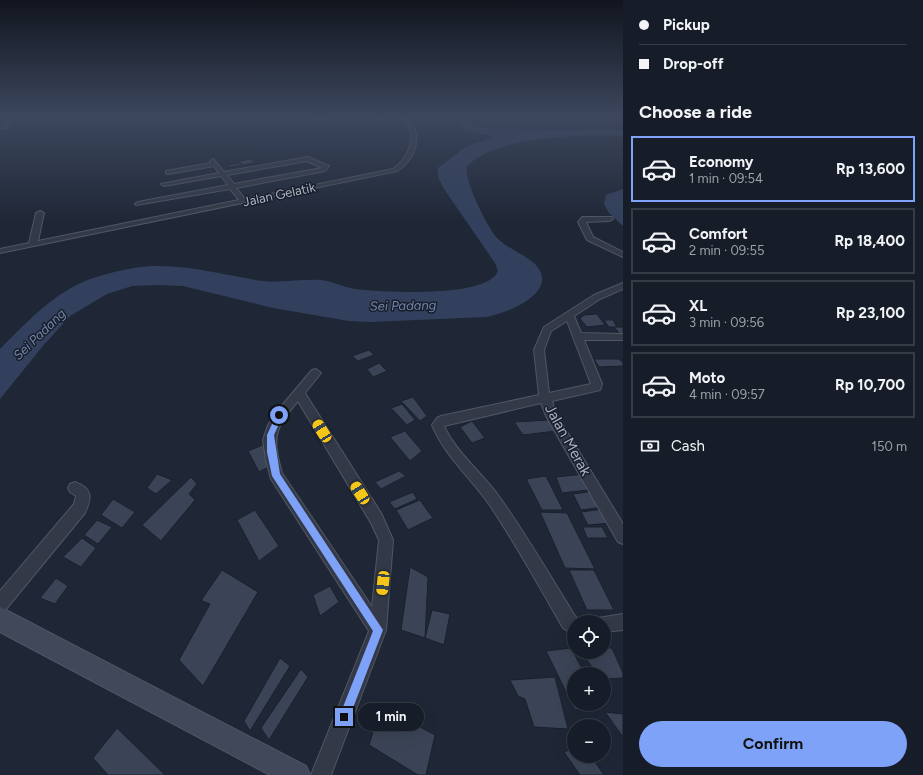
<!DOCTYPE html>
<meta charset="utf-8">
<style>
body{margin:0;font-family:Figtree,sans-serif;background:#242a34;color:#f1f3f6;height:100vh;display:flex;flex-direction:column;font-size:15px;white-space:nowrap}
*{box-sizing:border-box;margin:0}
p{font-size:13px;color:#9ea2a8}
.icon{flex:none;width:22px;height:22px;fill:none;stroke:currentColor;stroke-width:2;stroke-linecap:round;stroke-linejoin:round}
.map{position:relative;flex:1;overflow:hidden}
.sheet{display:flex;flex-direction:column;background:#171d28;width:300px}
.sheet>*{flex:none}
.top-card{display:grid;align-content:center;height:88px;padding:0 16px;background:#171d28}
.fabs{position:absolute;left:567px;top:615px;display:grid;gap:8px}
.fabs a{display:grid;place-items:center;width:44px;height:44px;border-radius:50%;background:#171d28;box-shadow:0 4px 16px #0002,0 0 0 1px #363b45;font-size:20px}
.end{position:absolute;width:18px;height:18px;margin:-9px;border:5px solid #7ea2f7;background:#111;box-shadow:0 0 0 2px #111}
.from{border-radius:50%}
.bubble{position:absolute;height:28px;border-radius:14px;background:#171d28;box-shadow:0 4px 16px #0002,0 0 0 1px #363b45;font-size:13px;font-weight:700;line-height:28px;text-align:center}
.car{position:absolute;width:12px;height:24px;margin:-12px -6px;border-radius:5px;box-shadow:0 0 3px 1px #0007;background:linear-gradient(#f5c518 24%,#345 0 40%,#f5c518 0 76%,#345 0 86%,#f5c518 0)}
.top-card b{display:flex;align-items:center;gap:14px;height:38px;font-size:15px}
.top-card b+b{border-top:1px solid #363b45}
.top-card i{width:10px;height:10px;background:#f1f3f6}
ul{padding:0;list-style:none}
li{display:flex;align-items:center;gap:12px;height:66px;margin:0 8px 6px;padding:0 8px;border:2px solid #363b45;border-radius:0px}
li div{flex:1}
li b{display:block;font-size:15px}
li em{font-style:normal;font-weight:700}
li.selected{border-color:#7ea2f7}
li>.icon{width:36px;height:36px;stroke-width:1.5}
h2{padding:0 16px;font-size:18px;line-height:48px}
.pay{display:flex;align-items:center;gap:10px;height:44px;padding:0 16px;font-size:15px}
.pay p{margin-inline-start:auto}
.primary-button{display:flex;gap:8px;margin-top:auto;padding:8px 16px}
.primary-button a{flex:1;height:46px;border-radius:24px;background:#7ea2f7;color:#111;font-size:16px;font-weight:700;line-height:46px;text-align:center}
main{display:flex;flex:1;min-height:0}
.map>svg:first-child{display:block}
</style>
<main>
<div class="map">
<svg width="623" height="775" viewBox="0 0 623 775">
<rect width="100%" height="100%" fill="#1f2736"/>
<!-- water -->
<g fill="#33405d">
<path d="M489 129 623 130V136C587 134 490 136 467 167 463 179 488 228 497 238 508 249 524 254 535 264 562 292 505 314 486 317L370 322 349 321 273 308 183 286 159 285 132 286 107 294 70 316 42 347 0 399V349C21 328 44 303 71 288 89 277 113 272 134 268 178 261 220 275 263 281 282 283 301 279 320 280 332 281 343 287 355 289 381 292 487 299 498 271L495 263 444 189 438 177V168L467 146 490 139 492 137Z"/>
<path d="M623 189V226L609 213 604 204 606 195Z"/>
</g>
<g fill="none" stroke-linecap="round" stroke-linejoin="round">
<!-- river -->
<path fill="#33405d" fill-rule="evenodd" d="M460 115H468V123L481 128 517 129 522 132C514 141 466 134 458 124Z"/>
</g>
<!-- building -->
<g fill="#3b4456" stroke="#1a202d">
<path d="M251 159 255 163 243 165 239 161Z"/>
<path d="M240 163 242 165 231 167 227 165Z"/>
<path d="M597 314 605 325 587 327 580 319 584 315Z"/>
<path d="M604 320H613L617 327H609Z"/>
<path d="M614 327H623V334H620Z"/>
<path d="M369 350 374 355 358 361 352 356Z"/>
<path d="M594 359H619L623 363V366L599 367Z"/>
<path d="M379 363 387 371 373 377 367 369Z"/>
<path d="M413 397 427 416 420 421 401 401Z"/>
<path d="M402 404 415 420 407 425 391 408Z"/>
<path d="M549 420 556 431 523 435 514 422Z"/>
<path d="M472 421 485 438 472 443 460 427Z"/>
<path d="M405 431 422 451 410 461 390 437Z"/>
<path d="M265 444 272 465 259 472 248 451Z"/>
<path d="M399 471 406 476 381 489 375 482Z"/>
<path d="M157 474 172 480 156 494 147 488Z"/>
<path d="M585 474 588 490 562 493 556 477Z"/>
<path d="M546 476 563 510H542L526 479Z"/>
<path d="M191 477 197 484 189 494 195 500 161 541 142 525Z"/>
<path d="M594 491 603 507 581 510 573 494Z"/>
<path d="M413 492 417 499 395 509 389 502Z"/>
<path d="M113 499 135 512 122 528 101 515Z"/>
<path d="M420 500 433 518 408 530 396 510Z"/>
<path d="M604 509 611 523 588 525 581 512Z"/>
<path d="M255 510 279 546 259 561 237 520Z"/>
<path d="M540 512 567 513 595 569 565 568Z"/>
<path d="M97 520 112 527 98 544 84 535Z"/>
<path d="M583 527H602L608 538H587Z"/>
<path d="M82 538 96 548 81 567 63 557Z"/>
<path d="M410 567 428 577 425 638 401 630Z"/>
<path d="M222 570 258 592 203 686 179 660 210 604 202 601V599Z"/>
<path d="M569 570H594L614 610H587Z"/>
<path d="M56 578 68 586 55 604 40 598Z"/>
<path d="M330 586 339 602 320 616 313 595Z"/>
<path d="M432 610 450 614 444 645 425 638Z"/>
<path d="M571 648 585 674H574V704H601L603 707 575 710 546 651Z"/>
<path d="M604 648H612L623 673V678L604 679V674H597L581 652H604Z"/>
<path d="M280 658 290 666 250 731 244 721Z"/>
<path d="M301 669 308 677 269 740 261 728Z"/>
<path d="M555 677 568 729 534 727 525 699 518 696 510 680Z"/>
<path d="M381 706 435 735 426 775H418L369 745Z"/>
<path d="M605 712 623 714V737Z"/>
<path d="M117 728 165 775H108L93 758Z"/>
<path d="M574 748V756H591L604 775H580L564 752Z"/>
</g>
<g fill="none" stroke-linecap="round" stroke-linejoin="round">
<defs>
<g id="street">
<path d="M11 115H15L10 126 0 129V125L6 124Z"/>
<path d="M297 115 314 117 358 115 408 119C424 136 415 159 397 171L0 253V249L29 243 36 213 40 211 44 213 38 241 239 200 230 189 136 205 135 204 138 202 228 185 221 176 164 186 161 184 219 173 214 166 168 174 166 173V171L211 163 210 161 213 159 224 172 308 157 329 166 325 171 236 188 245 199 393 169C408 159 418 136 405 121L356 117 314 119ZM307 161 322 168 234 184 227 175Z"/>
<path d="M582 217H612L613 219 609 221 586 222 593 237 623 252V257L587 240 578 222Z"/>
<path d="M623 283V289L600 299 574 316 581 333 623 334V340H584L602 384 600 390 552 401 555 412 623 524V544L618 542 546 416 541 403 444 426C456 452 481 472 498 495 526 534 550 576 575 616L580 621 574 622V635L563 628C539 586 516 544 489 504 470 477 445 456 432 425L437 418 441 416 539 395 534 350 544 327 594 295ZM567 321 591 384 549 393 544 350 551 331Z"/>
<path d="M316 369 321 373 305 393 381 513 393 540 386 630 331 775H311L369 631 271 479 266 460 263 440 268 425 279 409 312 370ZM298 401 371 523 379 540 372 607 282 473C272 437 274 429 298 401Z"/>
<path d="M75 482C93 489 92 497 85 513L6 609 0 611V591L74 504 76 496 70 492 68 488 70 484Z"/>
<path d="M623 614V630L604 632V622H597L598 618Z"/>
</g>
<path id="secondary" d="M0 607 306 766 310 775H270L0 632Z"/>
</defs>
<!-- street casing -->
<use href="#street" stroke="#505664" stroke-width="2"/>
<!-- secondary casing -->
<use href="#secondary" stroke="#505664" stroke-width="2"/>
<!-- street -->
<use href="#street" fill="#333946" fill-rule="evenodd"/>
<!-- secondary -->
<use href="#secondary" fill="#414859" fill-rule="evenodd"/>
</g>
<!-- sky -->
<linearGradient id="sky" x2="0" y2="1"><stop stop-color="#11151e"/><stop offset="0.52" stop-color="#3c475d"/><stop offset="1" stop-color="#3c475d" stop-opacity="0"/></linearGradient>
<rect width="623" height="223" fill="url(#sky)"/>
<!-- route -->
<path fill="#7ea2f7" d="M279 412 283 415 274 435 280 474 383 630 348 721 344 723 340 721 339 717 373 631 272 476 267 452V435L277 413Z"/>
<g text-anchor="middle" stroke-width="3" stroke-linejoin="round" paint-order="stroke">
<!-- far-street labels -->
<g font-size="13" fill="#adb3c3" stroke="#181e2b">
<text transform="translate(279 194) rotate(-12)" y="5">Jalan Gelatik</text>
</g>
<!-- far-water labels -->
<g font-size="13" font-style="italic" fill="#7487ac" stroke="#181e2b">
<text transform="translate(403 305) rotate(-1)" y="5">Sei Padang</text>
<text transform="translate(39 334) rotate(-44)" y="5">Sei Padang</text>
</g>
<!-- street labels -->
<g font-size="15" fill="#adb3c3" stroke="#181e2b">
<text transform="translate(568 440) rotate(61)" y="5">Jalan Merak</text>
</g>
</g>
</svg>
<div class="fabs">
<a><svg class="icon" aria-label="locate" viewBox="0 0 24 24"><circle cx="12" cy="12" r="6"/><path d="M12 2v4M12 18v4M2 12h4M18 12h4"/></svg></a>
<a>+</a>
<a>−</a>
</div>
<i class="end from" style="left:279px;top:415px"></i>
<i class="end" style="left:344px;top:717px"></i>
<div class="bubble" style="left:358px;top:703px;width:66px">1 min</div>
<i class="car" style="left:322px;top:431px;rotate:328deg"></i>
<i class="car" style="left:360px;top:493px;rotate:328deg"></i>
<i class="car" style="left:383px;top:583px;rotate:186deg"></i>
</div>
<section class="sheet">
<div class="top-card">
<b><i class="from"></i>Pickup</b>
<b><i></i>Drop-off</b>
</div>
<h2>Choose a ride</h2>
<ul>
<li class="selected"><svg class="icon" aria-label="car" viewBox="0 0 24 24"><path d="M5 17H2v-5l4-1 3-4h7l3 4 3 1v5h-3M9 17h6M6 11h13"/><circle cx="7" cy="17" r="2"/><circle cx="17" cy="17" r="2"/></svg><div><b>Economy</b><p>1 min · 09:54</p></div><em>Rp 13,600</em></li>
<li><svg class="icon" aria-label="car" viewBox="0 0 24 24"><path d="M5 17H2v-5l4-1 3-4h7l3 4 3 1v5h-3M9 17h6M6 11h13"/><circle cx="7" cy="17" r="2"/><circle cx="17" cy="17" r="2"/></svg><div><b>Comfort</b><p>2 min · 09:55</p></div><em>Rp 18,400</em></li>
<li><svg class="icon" aria-label="car" viewBox="0 0 24 24"><path d="M5 17H2v-5l4-1 3-4h7l3 4 3 1v5h-3M9 17h6M6 11h13"/><circle cx="7" cy="17" r="2"/><circle cx="17" cy="17" r="2"/></svg><div><b>XL</b><p>3 min · 09:56</p></div><em>Rp 23,100</em></li>
<li><svg class="icon" aria-label="car" viewBox="0 0 24 24"><path d="M5 17H2v-5l4-1 3-4h7l3 4 3 1v5h-3M9 17h6M6 11h13"/><circle cx="7" cy="17" r="2"/><circle cx="17" cy="17" r="2"/></svg><div><b>Moto</b><p>4 min · 09:57</p></div><em>Rp 10,700</em></li>
</ul>
<div class="pay"><svg class="icon" aria-label="cash" viewBox="0 0 24 24"><path d="M3 7h18v10H3z"/><circle cx="12" cy="12" r="2"/></svg>Cash<p>150 m</p></div>
<div class="primary-button"><a>Confirm</a></div>
</section>
</main>
